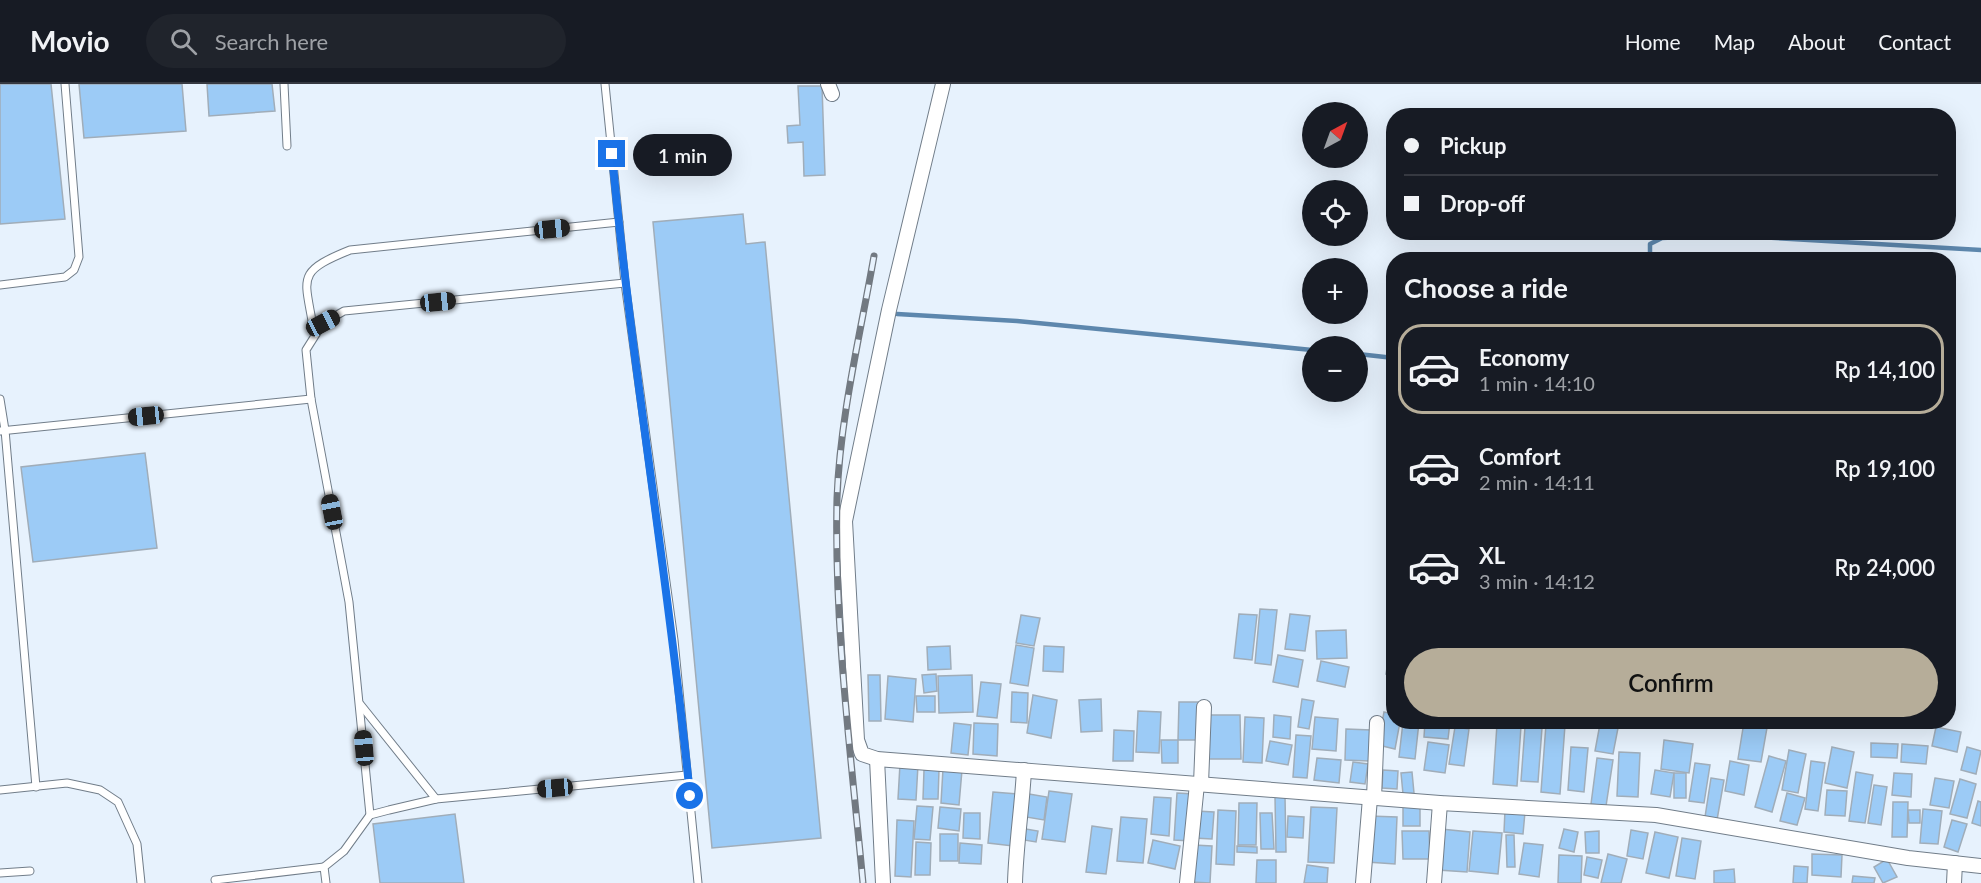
<!DOCTYPE html>
<meta charset="utf-8">
<style>
body{margin:0;font-family:Lato,sans-serif;background:#20242c;color:#f1f3f6;height:100vh;display:flex;flex-direction:column;font-size:22px;white-space:nowrap}
*{box-sizing:border-box;margin:0}
p{font-size:20px;color:#9ea1a6}
.icon{flex:none;width:33px;height:33px;fill:none;stroke:currentColor;stroke-width:2;stroke-linecap:round;stroke-linejoin:round}
.map{position:relative;flex:1;overflow:hidden}
.panel{position:absolute;left:1386px;top:168px;width:570px;height:477px;display:flex;flex-direction:column;background:#171b24;border-radius:24px;box-shadow:0 6px 24px #0002}
.panel>*{flex:none}
.guide{position:absolute;left:1386px;top:24px;width:570px;height:132px;border-radius:24px;box-shadow:0 6px 24px #0002;display:grid;align-content:center;height:132px;padding:0 18px;background:#171b24}
.needle{width:39px;rotate:41deg}
.buttons{position:absolute;left:1302px;top:18px;display:grid;gap:12px}
.buttons a{display:grid;place-items:center;width:66px;height:66px;border-radius:50%;background:#171b24;box-shadow:0 6px 24px #0002;font-size:30px}
.end{position:absolute;width:27px;height:27px;margin:-14px;border:8px solid #1a73e8;background:#fff;box-shadow:0 0 0 3px #fff}
.from{border-radius:50%}
.bubble{position:absolute;height:42px;border-radius:21px;background:#171b24;box-shadow:0 6px 24px #0002;font-size:20px;font-weight:600;line-height:42px;text-align:center}
.car{position:absolute;width:18px;height:36px;margin:-18px -9px;border-radius:8px;box-shadow:0 0 4px 2px #0007;background:linear-gradient(#222 24%,#8ab4d8 0 40%,#222 0 76%,#8ab4d8 0 86%,#222 0)}
.guide b{display:flex;align-items:center;gap:21px;height:57px;font-size:22px}
.guide b+b{border-top:2px solid #363941}
.guide i{width:15px;height:15px;background:#f1f3f6}
ul{padding:0;list-style:none}
li{display:flex;align-items:center;gap:18px;height:90px;margin:0 12px 9px;padding:0 6px;border:3px solid transparent;border-radius:24px}
li div{flex:1}
li b{display:block;font-size:22px}
li em{font-style:normal;font-weight:600}
li.selected{border-color:#b6ad99}
li>.icon{width:54px;height:54px;stroke-width:1.5}
h2{padding:0 18px;font-size:27px;line-height:72px}
.button{display:flex;gap:12px;margin-top:auto;padding:12px 18px}
.button a{flex:1;height:69px;border-radius:36px;background:#b6ad99;color:#111;font-size:24px;font-weight:600;line-height:69px;text-align:center}
header{display:flex;align-items:center;gap:36px;box-sizing:border-box;height:84px;padding:0 30px;background:#171b24;border-bottom:2px solid #363941}
header strong{font-size:28px}
nav{display:flex;gap:33px;margin-inline-start:auto;font-size:21px}
.search{width:420px;height:54px;background:#20242c;display:flex;align-items:center;gap:15px;box-sizing:border-box;padding:0 21px;border-radius:33px;color:#9ea1a6;font-size:22px}
.map>svg:first-child{display:block}
</style>
<header>
<strong>Movio</strong>
<div class="search"><svg class="icon" aria-label="search" viewBox="0 0 24 24"><circle cx="10" cy="10" r="6"/><path d="M15 15l6 6"/></svg>Search here</div>
<nav><a>Home</a><a>Map</a><a>About</a><a>Contact</a></nav>
</header>
<div class="map">
<svg width="1981" height="799" viewBox="0 0 1981 799">
<rect width="100%" height="100%" fill="#e7f2fd"/>
<g fill="none" stroke-linecap="round" stroke-linejoin="round">
<!-- stream -->
<g stroke="#5d87ad" stroke-width="4.5">
<path d="M1650 176V160L1662 154 1724 151 1981 166"/>
<path d="M897 230 1017 237 1312 266"/>
<path d="M1358 270 1394 274"/>
</g>
</g>
<!-- building -->
<g fill="#9ccbf6" stroke="#a0adb9" stroke-width="1.5">
<path d="M0 0H51L65 135 0 140Z"/>
<path d="M79 0H182L186 47 84 54Z"/>
<path d="M207 0H272L275 27 209 32Z"/>
<path d="M798 2H822L825 91 804 92 803 58 788 59 787 42 800 41Z"/>
<path d="M743 130 746 160 765 158 821 754 712 764 653 138Z"/>
<path d="M145 369 157 464 33 478 21 383Z"/>
<path d="M1260 525 1277 526 1271 581 1255 579Z"/>
<path d="M1239 530 1257 531 1252 576 1234 574Z"/>
<path d="M1290 530 1310 532 1305 567 1285 565Z"/>
<path d="M1021 531 1040 534 1034 562 1016 559Z"/>
<path d="M1346 546 1347 574 1317 575 1316 547Z"/>
<path d="M1016 561 1034 564 1028 602 1010 599Z"/>
<path d="M950 562 951 585 928 586 927 563Z"/>
<path d="M1044 562 1064 563 1063 588 1043 587Z"/>
<path d="M1390 564H1394V591L1386 590Z"/>
<path d="M1278 571 1303 576 1298 603 1273 598Z"/>
<path d="M1321 577 1349 583 1345 603 1317 597Z"/>
<path d="M936 590 937 607 924 609 922 591Z"/>
<path d="M868 591H880L881 637H869Z"/>
<path d="M972 591 973 628 939 629 938 592Z"/>
<path d="M888 592 916 595 913 638 885 635Z"/>
<path d="M981 598 1001 600 997 634 977 632Z"/>
<path d="M1012 608 1028 609 1027 639 1011 638Z"/>
<path d="M1033 611 1057 616 1051 654 1027 649Z"/>
<path d="M916 612H935V628H917Z"/>
<path d="M1101 615 1102 647 1081 648 1079 616Z"/>
<path d="M1302 615 1314 617 1309 645 1298 643Z"/>
<path d="M1179 618H1198L1197 656H1178Z"/>
<path d="M1138 627 1161 628 1159 669 1136 668Z"/>
<path d="M1384 628 1394 630V638H1400L1395 665 1378 661Z"/>
<path d="M1206 631H1240L1241 675H1206Z"/>
<path d="M1274 631 1291 633 1290 655 1273 653Z"/>
<path d="M1245 633 1264 634 1262 679 1243 678Z"/>
<path d="M1315 633 1338 635 1336 667 1312 665Z"/>
<path d="M1403 638H1419L1415 675 1399 673Z"/>
<path d="M1425 638H1450L1448 655 1424 653Z"/>
<path d="M1744 638H1768L1761 678 1738 675Z"/>
<path d="M954 639 971 641 968 671 951 669Z"/>
<path d="M974 639 998 640 997 672 973 670Z"/>
<path d="M1497 640 1521 642 1517 702 1493 700Z"/>
<path d="M1546 640 1565 641 1560 710 1541 708Z"/>
<path d="M1600 640 1618 644 1613 670 1595 667Z"/>
<path d="M1455 643 1469 645 1464 682 1449 680Z"/>
<path d="M1525 643 1542 644 1538 698 1521 697Z"/>
<path d="M1936 643 1961 648 1957 668 1932 662Z"/>
<path d="M1346 645 1371 646 1369 677 1345 676Z"/>
<path d="M1114 646 1134 647 1133 677H1113Z"/>
<path d="M1296 651 1311 652 1307 694 1293 693Z"/>
<path d="M1161 656H1178V679H1162Z"/>
<path d="M1664 656 1693 660 1689 689 1661 685Z"/>
<path d="M1270 657 1292 661 1288 681 1266 677Z"/>
<path d="M1428 658 1449 661 1445 689 1424 686Z"/>
<path d="M1871 659 1898 660 1897 674 1871 673Z"/>
<path d="M1902 660 1928 662 1926 680 1901 678Z"/>
<path d="M1571 663 1588 664 1584 708 1568 706Z"/>
<path d="M1832 663 1854 668 1847 704 1825 699Z"/>
<path d="M1967 663 1981 667 1976 690 1961 686Z"/>
<path d="M1789 666 1806 670 1798 709 1782 706Z"/>
<path d="M1619 668 1640 669 1638 713 1617 712Z"/>
<path d="M1769 672 1786 677 1772 728 1755 723Z"/>
<path d="M1317 674 1341 676 1339 699 1314 696Z"/>
<path d="M1597 674 1613 676 1606 722 1591 720Z"/>
<path d="M1730 677 1749 681 1744 711 1725 707Z"/>
<path d="M1811 677 1825 679 1818 727 1805 725Z"/>
<path d="M1353 678 1368 680 1365 700 1350 698Z"/>
<path d="M1695 679 1710 681 1704 719 1689 717Z"/>
<path d="M900 680 918 681 916 716 898 715Z"/>
<path d="M943 685 962 686 959 721 941 719Z"/>
<path d="M924 686H939L938 715H923Z"/>
<path d="M1383 686 1398 687 1397 705 1382 704Z"/>
<path d="M1655 686 1674 689 1670 713 1651 710Z"/>
<path d="M1412 688 1414 709 1403 710 1401 689Z"/>
<path d="M1856 688 1873 691 1865 739 1849 737Z"/>
<rect x="1674" y="689" width="12" height="25"/>
<path d="M1894 689 1912 690 1911 713 1892 711Z"/>
<path d="M1711 694 1724 696 1717 736 1705 733Z"/>
<path d="M1935 694 1954 697 1949 724 1930 721Z"/>
<path d="M1960 695 1976 700 1967 734 1950 730Z"/>
<path d="M1874 701 1887 703 1881 741 1868 739Z"/>
<path d="M1827 706 1847 707 1845 732 1825 731Z"/>
<path d="M1049 707 1072 710 1065 758 1042 755Z"/>
<path d="M993 708 1018 710 1013 762 988 759Z"/>
<path d="M1177 709 1194 710 1191 757 1174 756Z"/>
<path d="M1787 709 1805 714 1797 741 1780 737Z"/>
<path d="M1029 710 1047 713 1044 736 1026 733Z"/>
<path d="M1285 712 1286 768H1276L1275 713Z"/>
<path d="M1154 713 1171 714 1169 752 1151 750Z"/>
<path d="M1978 717 1981 718V742L1972 739Z"/>
<path d="M1893 718H1908L1907 753H1892Z"/>
<path d="M1239 719H1257L1256 761H1238Z"/>
<path d="M1403 720 1420 721V742H1403Z"/>
<path d="M917 722 933 723 930 756 914 755Z"/>
<path d="M940 723 961 725 959 747 938 744Z"/>
<path d="M1311 723 1337 724 1334 779 1308 778Z"/>
<path d="M1923 725 1942 727 1938 760 1920 759Z"/>
<path d="M1218 726 1236 727 1234 781 1216 780Z"/>
<path d="M1505 726 1525 728 1523 750 1504 748Z"/>
<path d="M1908 726H1920V739H1909Z"/>
<path d="M1196 727 1214 728 1212 755 1194 754Z"/>
<path d="M964 729H980V755L963 754Z"/>
<path d="M1260 729H1272L1274 765H1261Z"/>
<path d="M455 730 464 799H380L373 740Z"/>
<path d="M1288 732 1304 733 1303 754 1287 753Z"/>
<path d="M1369 732 1397 733 1395 780 1367 778Z"/>
<path d="M1121 733 1147 735 1143 779 1117 777Z"/>
<path d="M897 736 914 737 911 793 895 792Z"/>
<path d="M1952 736 1967 740 1958 768 1944 763Z"/>
<path d="M1092 742 1112 745 1106 790 1086 788Z"/>
<path d="M1020 744 1038 747 1036 758 1018 755Z"/>
<path d="M1441 745 1470 748 1467 788 1438 786Z"/>
<path d="M1564 745 1578 748 1574 768 1559 764Z"/>
<path d="M1631 746 1648 749 1643 775 1627 772Z"/>
<path d="M1402 747H1429L1430 775H1403Z"/>
<path d="M1473 747 1502 749 1498 790 1469 787Z"/>
<path d="M1599 747V769H1586L1585 748Z"/>
<path d="M1655 748 1678 753 1669 794 1646 789Z"/>
<rect x="940" y="750" width="18" height="27"/>
<path d="M1506 751H1514L1515 783H1507Z"/>
<path d="M1682 754 1701 757 1695 795 1676 792Z"/>
<path d="M1153 756 1180 762 1175 785 1148 779Z"/>
<path d="M916 758 931 759 930 791H915Z"/>
<path d="M960 759 982 761 981 780 959 779Z"/>
<path d="M1524 759 1543 761 1539 793 1519 790Z"/>
<path d="M1194 761 1212 762 1210 799 1191 798Z"/>
<path d="M1237 762 1257 763V769L1237 768Z"/>
<path d="M1608 770 1627 775 1621 799H1601Z"/>
<path d="M1812 770 1842 771 1841 793 1812 791Z"/>
<path d="M1559 771 1582 772 1581 799H1558Z"/>
<path d="M1587 773 1602 776 1598 794 1584 791Z"/>
<path d="M1887 775 1897 793 1883 799 1874 783Z"/>
<path d="M1257 776H1276V799H1256Z"/>
<path d="M1307 781 1328 784 1327 799H1304Z"/>
<path d="M1794 782 1808 783 1807 799H1793Z"/>
<path d="M1734 785 1735 799H1714V787Z"/>
<path d="M1853 792 1875 794 1874 799H1852Z"/>
</g>
<g fill="none" stroke-linecap="round" stroke-linejoin="round">
<defs>
<g id="lane">
<path d="M284 0 287 62"/>
<path d="M605 0 625 199 674 556 698 799"/>
<path d="M0 201 65 193 74 186 79 173 65 0"/>
<path d="M314 249C306 194 293 189 350 166L619 138"/>
<path d="M0 315 5 346 36 703"/>
<path d="M0 347 311 315"/>
<path d="M360 620 436 715"/>
<path d="M0 706 67 699 100 706 118 718 137 760 141 799"/>
<path d="M370 731 349 518 311 315 306 266 323 239 344 227 625 199"/>
<path d="M0 789 30 787"/>
<path d="M215 796 324 783"/>
<path d="M326 799 324 783 344 767 370 731 389 726 436 715 687 691"/>
</g>
<g id="street">
<path d="M828 0 832 10"/>
<path d="M943 0 889 226 845 437 857 656 862 670 877 675 1440 719 1656 731 1908 774 1981 782"/>
<path d="M877 675 883 799"/>
<path d="M1201 700 1204 623"/>
<path d="M1374 714 1377 639"/>
<path d="M1015 799C1016 761 1022 724 1024 686"/>
<path d="M1187 799 1197 700"/>
<path d="M1363 799 1370 714"/>
<path d="M1434 799 1440 719"/>
<path d="M1954 799 1955 779"/>
</g>
</defs>
<!-- lane casing -->
<use href="#lane" stroke="#717d89" stroke-width="9"/>
<!-- street casing -->
<use href="#street" stroke="#717d89" stroke-width="16"/>
<!-- lane -->
<use href="#lane" stroke="#fff" stroke-width="7"/>
<!-- street -->
<use href="#street" stroke="#fff" stroke-width="14"/>
<defs>
<path id="rail" d="M863 799C851 671 834 542 837 414 840 333 860 252 874 172"/>
</defs>
<!-- rail casing -->
<use href="#rail" stroke="#727981" stroke-width="7"/>
<!-- rail -->
<use href="#rail" stroke="#e7f2fd" stroke-width="4.5" stroke-dasharray="14" stroke-linecap="butt"/>
</g>
<g fill="none" stroke-linecap="round" stroke-linejoin="round">
<!-- route -->
<path stroke="#1a73e8" stroke-width="8" d="M612 70C632 285 669 498 690 712"/>
</g>
</svg>
<div class="buttons">
<a><svg class="needle" viewBox="-14 -14 28 28"><path d="M0-13l5 13h-10z" fill="#e53935"/><path d="M0 13l5-13h-10z" fill="#9ea1a6"/></svg></a>
<a><svg class="icon" aria-label="locate" viewBox="0 0 24 24"><circle cx="12" cy="12" r="6"/><path d="M12 2v4M12 18v4M2 12h4M18 12h4"/></svg></a>
<a>+</a>
<a>−</a>
</div>
<i class="end from" style="left:690px;top:712px"></i>
<i class="end" style="left:612px;top:70px"></i>
<div class="bubble" style="left:633px;top:50px;width:99px">1 min</div>
<i class="car" style="left:552px;top:145px;rotate:84deg"></i>
<i class="car" style="left:438px;top:218px;rotate:84deg"></i>
<i class="car" style="left:323px;top:239px;rotate:62deg"></i>
<i class="car" style="left:146px;top:332px;rotate:264deg"></i>
<i class="car" style="left:332px;top:428px;rotate:349deg"></i>
<i class="car" style="left:364px;top:664px;rotate:355deg"></i>
<i class="car" style="left:555px;top:704px;rotate:265deg"></i>
<div class="guide">
<b><i class="from"></i>Pickup</b>
<b><i></i>Drop-off</b>
</div>
<section class="panel">
<h2>Choose a ride</h2>
<ul>
<li class="selected"><svg class="icon" aria-label="car" viewBox="0 0 24 24"><path d="M5 17H2v-5l4-1 3-4h7l3 4 3 1v5h-3M9 17h6M6 11h13"/><circle cx="7" cy="17" r="2"/><circle cx="17" cy="17" r="2"/></svg><div><b>Economy</b><p>1 min · 14:10</p></div><em>Rp 14,100</em></li>
<li><svg class="icon" aria-label="car" viewBox="0 0 24 24"><path d="M5 17H2v-5l4-1 3-4h7l3 4 3 1v5h-3M9 17h6M6 11h13"/><circle cx="7" cy="17" r="2"/><circle cx="17" cy="17" r="2"/></svg><div><b>Comfort</b><p>2 min · 14:11</p></div><em>Rp 19,100</em></li>
<li><svg class="icon" aria-label="car" viewBox="0 0 24 24"><path d="M5 17H2v-5l4-1 3-4h7l3 4 3 1v5h-3M9 17h6M6 11h13"/><circle cx="7" cy="17" r="2"/><circle cx="17" cy="17" r="2"/></svg><div><b>XL</b><p>3 min · 14:12</p></div><em>Rp 24,000</em></li>
</ul>
<div class="button"><a>Confirm</a></div>
</section>
</div>
